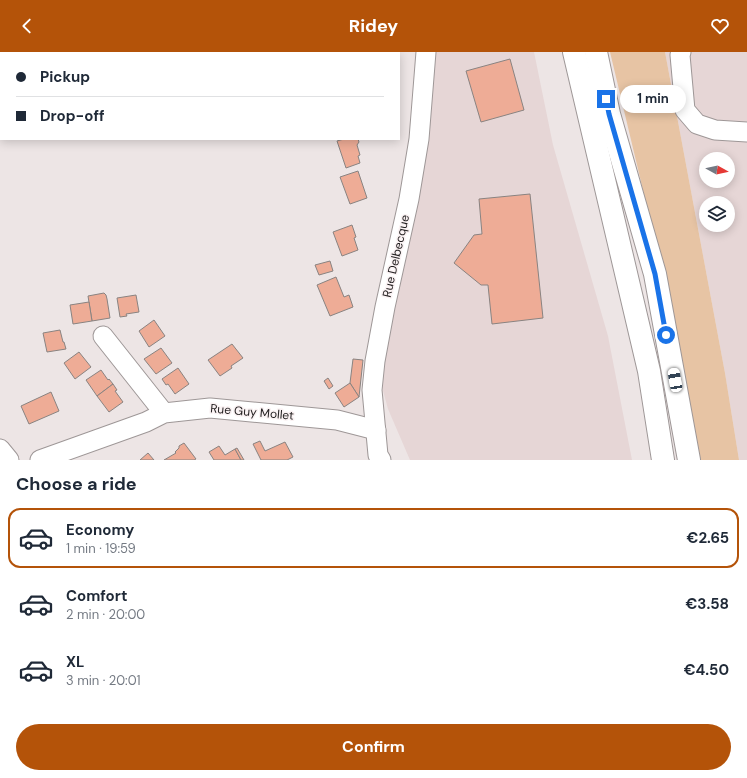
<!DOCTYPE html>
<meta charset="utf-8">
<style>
body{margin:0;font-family:"DM Sans",sans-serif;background:#f6f6f7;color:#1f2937;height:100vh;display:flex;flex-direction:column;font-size:15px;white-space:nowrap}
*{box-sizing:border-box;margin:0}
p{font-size:13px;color:#747a83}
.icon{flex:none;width:22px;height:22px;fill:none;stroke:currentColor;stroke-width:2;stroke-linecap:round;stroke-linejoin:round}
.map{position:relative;height:408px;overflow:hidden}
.side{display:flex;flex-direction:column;background:#fff;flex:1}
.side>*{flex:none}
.hud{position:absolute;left:0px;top:0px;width:400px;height:88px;box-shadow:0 2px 10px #0003;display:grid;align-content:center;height:88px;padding:0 16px;background:#fff}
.needle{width:26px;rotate:98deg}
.controls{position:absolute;left:699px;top:100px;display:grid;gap:8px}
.controls a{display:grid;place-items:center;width:36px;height:36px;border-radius:50%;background:#fff;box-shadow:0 2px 10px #0003;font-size:20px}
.end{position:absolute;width:18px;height:18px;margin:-9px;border:5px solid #1a73e8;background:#fff;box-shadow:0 0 0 2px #fff}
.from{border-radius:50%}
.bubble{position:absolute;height:28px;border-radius:14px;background:#fff;box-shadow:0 2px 10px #0003;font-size:13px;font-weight:700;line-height:28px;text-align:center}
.car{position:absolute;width:12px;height:24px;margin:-12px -6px;border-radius:5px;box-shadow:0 0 3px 1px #0007;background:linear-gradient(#fff 24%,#345 0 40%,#fff 0 76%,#345 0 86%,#fff 0)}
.hud b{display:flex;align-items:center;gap:14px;height:38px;font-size:15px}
.hud b+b{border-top:1px solid #e0e1e3}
.hud i{width:10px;height:10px;background:#1f2937}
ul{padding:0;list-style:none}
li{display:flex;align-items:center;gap:12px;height:60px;margin:0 8px 6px;padding:0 8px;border:2px solid transparent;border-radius:12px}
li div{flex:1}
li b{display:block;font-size:15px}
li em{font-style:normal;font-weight:700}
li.current{border-color:#b45309}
li>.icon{width:36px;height:36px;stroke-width:1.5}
h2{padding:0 16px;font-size:18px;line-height:48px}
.cta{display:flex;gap:8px;margin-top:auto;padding:8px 16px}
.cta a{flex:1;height:46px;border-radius:24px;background:#b45309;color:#fff;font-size:16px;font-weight:700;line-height:46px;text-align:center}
header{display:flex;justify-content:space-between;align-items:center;height:52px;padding:0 16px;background:#b45309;color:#fff;font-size:18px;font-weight:700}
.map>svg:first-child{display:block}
</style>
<header><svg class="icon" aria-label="back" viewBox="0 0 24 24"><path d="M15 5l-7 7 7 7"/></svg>Ridey<svg class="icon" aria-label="heart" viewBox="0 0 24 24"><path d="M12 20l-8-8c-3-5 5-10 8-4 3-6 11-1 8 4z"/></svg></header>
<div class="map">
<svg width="747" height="408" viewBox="0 0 747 408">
<rect width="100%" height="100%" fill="#ede5e5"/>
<!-- built -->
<g fill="#e6d6d6" fill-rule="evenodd">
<path d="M426 0H534L553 93 608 284 632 408H410L388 357 375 309Z"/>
<path d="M665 0H747V408H739L725 321ZM706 107H728V129H706ZM706 151H728V173H706Z"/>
</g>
<!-- green -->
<path fill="#e7c4a4" d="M610 0H665L725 321 739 408H698L670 251Z"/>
<!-- building -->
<g fill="#eeac96" stroke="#898381">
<path d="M510 7 524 58 481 70 466 19Z"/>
<path d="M344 87H358L359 90 357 93 360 103 358 104 360 111 346 116 337 89Z"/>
<path d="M358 119 367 146 350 152 340 125Z"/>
<path d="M530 142 543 266 492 272 488 233H481L454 211 474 183 482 182 479 147Z"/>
<path d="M352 173 356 185 354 186 358 198 342 204 333 180Z"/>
<path d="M330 209 333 219 319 223 315 213Z"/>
<path d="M336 225 344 245 349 243 353 255 330 264 317 233Z"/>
<path d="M104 241 106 243 107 247 110 266 92 269 88 244Z"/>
<path d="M136 243 139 260 126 262 127 264 120 265 117 246Z"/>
<path d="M89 250 92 269 73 272 70 253Z"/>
<path d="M154 268 165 284 149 295 139 279Z"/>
<path d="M60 278 63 290H64L66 297 47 300 43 281Z"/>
<path d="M232 292 243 306 231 314 232 316 220 324 208 308Z"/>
<path d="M161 296 172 311 156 322 144 307Z"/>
<path d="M79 300 91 315 75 327 64 311Z"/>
<path d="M353 307 363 308 359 345 350 331Z"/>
<path d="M178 316 189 332 175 342 168 332 166 333 162 327Z"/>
<path d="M101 318 108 328 109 327 113 332 97 344 86 328Z"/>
<path d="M328 326 333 334 329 337 324 329Z"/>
<path d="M350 331 359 345 344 355 335 341Z"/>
<path d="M113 332 117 338 115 339 123 350 109 360 97 344Z"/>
<path d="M51 340 59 359 29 372 21 354Z"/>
<path d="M260 389 265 399 285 390 293 405 287 408H261L253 392Z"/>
<path d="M184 391 196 407 194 408H164L176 401 175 400 179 396V394Z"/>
<path d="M219 394 225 403 235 397 241 408H214L209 400Z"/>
<path d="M237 396 244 408H241L235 397Z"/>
<path d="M148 401 154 408H140Z"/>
</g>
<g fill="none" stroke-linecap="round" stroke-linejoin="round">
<defs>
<g id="minor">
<path d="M681 0 680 3 685 58 697 72 715 78 747 80"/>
<path d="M103 284 164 361"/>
<path d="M0 397 9 408"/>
<path d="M40 408 146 370 164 361 210 356 337 368 376 378"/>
<path d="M381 408 378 403 372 338 375 309 385 255 409 147 419 87 426 0"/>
</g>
<g id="highway">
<path d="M574 0 649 319 663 408"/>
<path d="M596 0 609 62 655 222 689 408"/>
</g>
</defs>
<!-- minor casing -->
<use href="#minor" stroke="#9e9797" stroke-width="21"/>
<!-- highway casing -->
<use href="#highway" stroke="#9e9797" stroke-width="24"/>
<!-- minor -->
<use href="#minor" stroke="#fff" stroke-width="19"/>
<!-- highway -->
<use href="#highway" stroke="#fff" stroke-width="22"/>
</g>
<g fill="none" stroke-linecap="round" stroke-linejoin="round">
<!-- route -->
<path stroke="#1a73e8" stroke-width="5" d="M606 47 609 62 655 222 666 283"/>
</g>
<g text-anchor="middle" stroke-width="3" stroke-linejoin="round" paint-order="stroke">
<!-- street labels -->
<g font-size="12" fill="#232021" stroke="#faf2f3">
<text transform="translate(396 204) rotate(-77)" y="4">Rue Delbecque</text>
<text transform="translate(252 360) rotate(5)" y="4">Rue Guy Mollet</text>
</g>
</g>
</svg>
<div class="controls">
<a><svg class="needle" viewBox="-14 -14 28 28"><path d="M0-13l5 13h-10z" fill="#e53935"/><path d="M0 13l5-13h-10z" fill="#747a83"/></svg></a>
<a><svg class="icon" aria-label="layers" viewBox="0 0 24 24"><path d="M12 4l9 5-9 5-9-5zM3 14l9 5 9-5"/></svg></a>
</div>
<i class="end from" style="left:666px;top:283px"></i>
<i class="end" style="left:606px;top:47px"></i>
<div class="bubble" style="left:620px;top:33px;width:66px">1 min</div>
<i class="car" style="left:675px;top:328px;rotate:350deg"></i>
<div class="hud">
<b><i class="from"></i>Pickup</b>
<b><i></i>Drop-off</b>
</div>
</div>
<section class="side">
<h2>Choose a ride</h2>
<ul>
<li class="current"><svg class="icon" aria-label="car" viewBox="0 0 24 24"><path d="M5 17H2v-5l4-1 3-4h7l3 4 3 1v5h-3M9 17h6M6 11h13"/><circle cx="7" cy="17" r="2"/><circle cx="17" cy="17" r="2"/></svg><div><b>Economy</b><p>1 min · 19:59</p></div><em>€2.65</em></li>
<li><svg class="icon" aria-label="car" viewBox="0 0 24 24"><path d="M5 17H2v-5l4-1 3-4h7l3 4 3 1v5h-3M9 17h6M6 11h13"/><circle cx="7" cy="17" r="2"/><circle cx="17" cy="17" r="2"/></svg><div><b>Comfort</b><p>2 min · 20:00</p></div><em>€3.58</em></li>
<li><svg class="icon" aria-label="car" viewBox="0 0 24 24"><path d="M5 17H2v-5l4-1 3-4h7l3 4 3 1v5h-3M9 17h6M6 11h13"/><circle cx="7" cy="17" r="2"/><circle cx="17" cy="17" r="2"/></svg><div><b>XL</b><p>3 min · 20:01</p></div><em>€4.50</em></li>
</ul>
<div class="cta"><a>Confirm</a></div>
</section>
